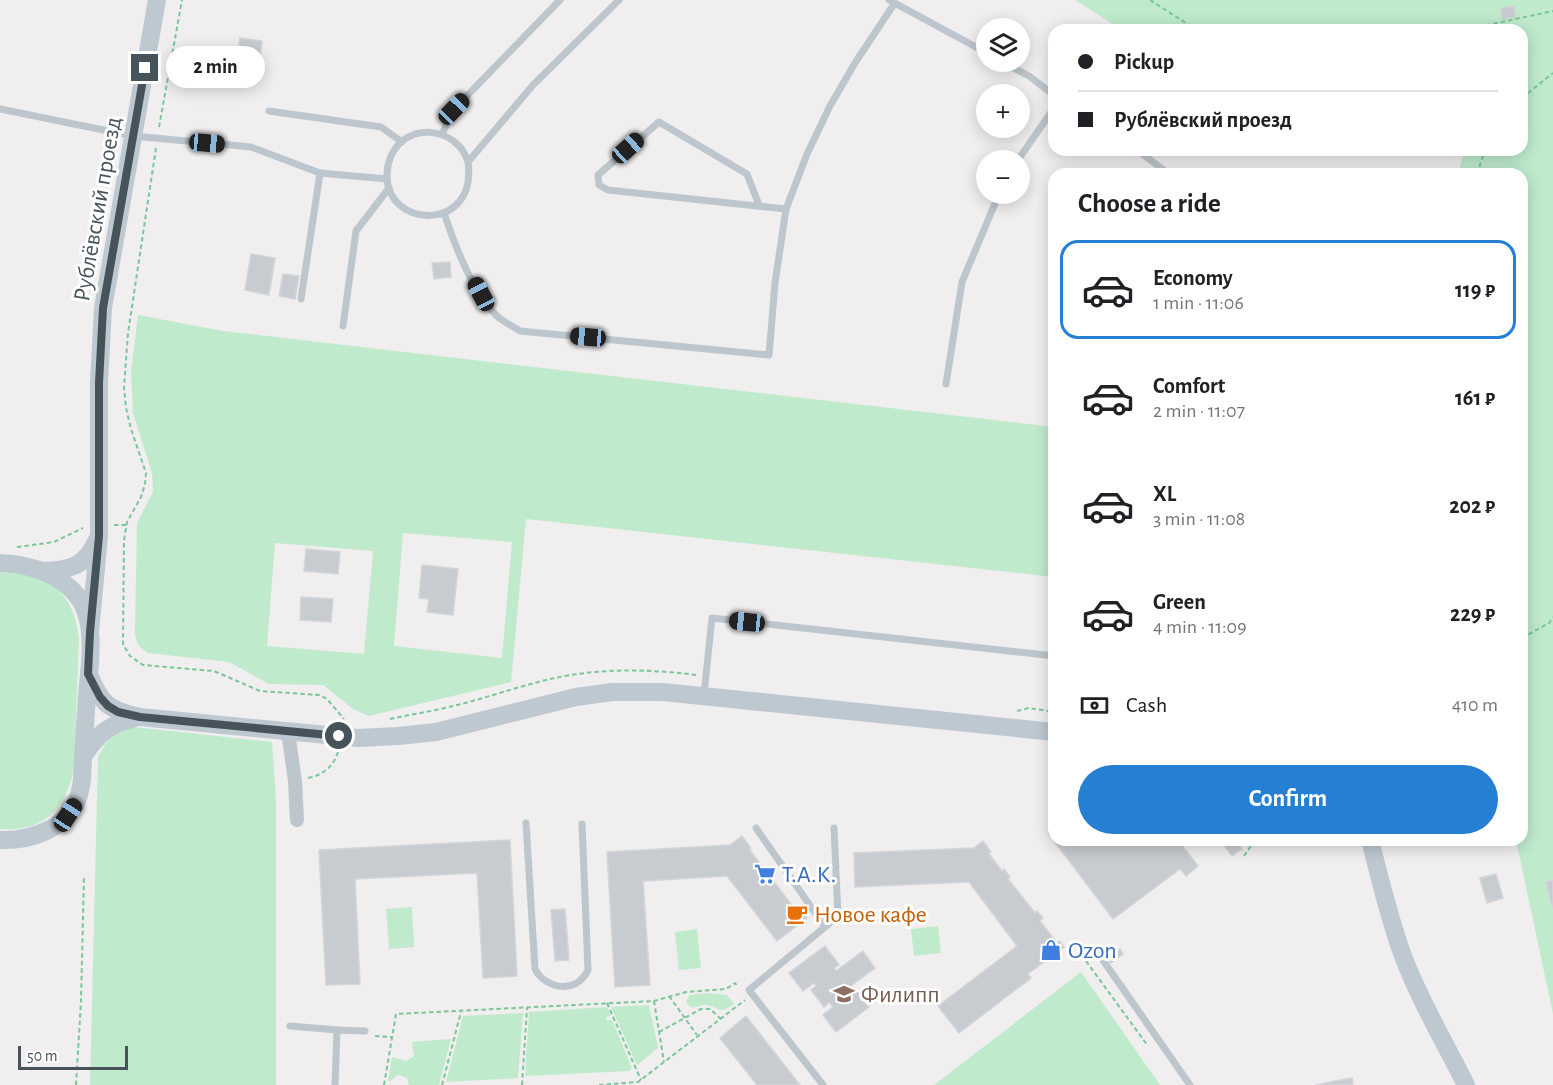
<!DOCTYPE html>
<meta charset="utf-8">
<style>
body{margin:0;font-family:"Alegreya Sans",sans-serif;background:#f2f2f2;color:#202124;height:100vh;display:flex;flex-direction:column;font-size:22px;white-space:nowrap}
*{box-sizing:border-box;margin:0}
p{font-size:20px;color:#757577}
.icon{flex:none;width:33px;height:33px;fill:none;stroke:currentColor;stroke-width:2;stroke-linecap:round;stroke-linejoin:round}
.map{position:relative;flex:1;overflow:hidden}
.drawer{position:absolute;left:1048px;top:168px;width:480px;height:678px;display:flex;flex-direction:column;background:#fff;border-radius:18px;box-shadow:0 3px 15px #0003}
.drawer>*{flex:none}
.top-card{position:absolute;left:1048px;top:24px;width:480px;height:132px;border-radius:18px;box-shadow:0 3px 15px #0003;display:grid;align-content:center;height:132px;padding:0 30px;background:#fff}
.controls{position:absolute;left:976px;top:18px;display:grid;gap:12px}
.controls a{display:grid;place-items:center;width:54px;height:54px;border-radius:50%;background:#fff;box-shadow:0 3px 15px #0003;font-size:30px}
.scale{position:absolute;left:18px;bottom:15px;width:110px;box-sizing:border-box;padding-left:6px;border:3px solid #47535a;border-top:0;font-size:16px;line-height:21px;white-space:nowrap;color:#47535a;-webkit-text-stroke:4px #fff;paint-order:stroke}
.end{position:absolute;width:27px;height:27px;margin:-14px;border:8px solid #47535a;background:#fff;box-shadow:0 0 0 3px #fff}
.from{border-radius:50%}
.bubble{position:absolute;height:42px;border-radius:21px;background:#fff;box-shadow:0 3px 15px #0003;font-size:20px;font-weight:700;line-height:42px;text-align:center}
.car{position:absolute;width:18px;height:36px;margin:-18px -9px;border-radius:8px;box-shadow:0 0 4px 2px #0007;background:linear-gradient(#222 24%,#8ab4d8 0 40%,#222 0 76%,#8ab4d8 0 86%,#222 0)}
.top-card b{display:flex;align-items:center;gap:21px;height:57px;font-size:22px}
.top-card b+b{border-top:2px solid #e0e0e0}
.top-card i{width:15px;height:15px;background:#202124}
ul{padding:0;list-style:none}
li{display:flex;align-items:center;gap:18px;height:99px;margin:0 12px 9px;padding:0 18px;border:3px solid transparent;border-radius:18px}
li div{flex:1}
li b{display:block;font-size:22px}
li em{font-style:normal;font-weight:700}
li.active{border-color:#2580d3}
li>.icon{width:54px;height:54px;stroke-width:1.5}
h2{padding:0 30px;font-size:27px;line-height:72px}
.pay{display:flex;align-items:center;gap:15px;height:66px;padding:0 30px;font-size:22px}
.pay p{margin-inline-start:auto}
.action{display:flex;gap:12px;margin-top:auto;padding:12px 30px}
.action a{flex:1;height:69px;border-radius:36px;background:#2580d3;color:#fff;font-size:24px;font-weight:700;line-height:69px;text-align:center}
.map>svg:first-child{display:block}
</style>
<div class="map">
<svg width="1553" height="1085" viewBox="0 0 1553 1085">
<rect width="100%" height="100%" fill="#f0eeee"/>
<!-- green -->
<g fill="#bfebcc" fill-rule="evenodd">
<path d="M1075 0H1553V1014L1516 840H1522V174H1458L1463 156 1423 150H1522V30H1122Z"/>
<path d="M138 315 223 331 1054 427V577L526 519 511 682 369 716 353 709 323 685 269 684 229 662 148 653C138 647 135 641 135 630L137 523 153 492 152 473 133 413 131 371ZM403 533 512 542 502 658 394 646ZM275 543 373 551 364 654 267 646Z"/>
<path d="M0 572C47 575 72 587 79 638L74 771C63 811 43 832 0 829Z"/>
<path d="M134 727 272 742 276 801V1085H90L98 758C106 738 115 735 134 727Z"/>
<path d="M412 907 414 947 389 949 386 909Z"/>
<path d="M938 926 941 953 914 956 911 929Z"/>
<path d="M697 929 701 968 679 970 675 932Z"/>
<path d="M1081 972 1160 1085H934Z"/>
<path d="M708 993 727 995 734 1004C718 1015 721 1008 707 1005 702 1004 697 1007 692 1008L686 1002 689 995Z"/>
<path d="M649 1005 658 1048 637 1065 611 1007Z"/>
<path d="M607 1007 611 1016 606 1017V1020H612L632 1068 629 1071 525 1076 529 1012Z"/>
<path d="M523 1013 518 1078 446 1082 463 1016Z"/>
<path d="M451 1039 439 1085H409L407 1078 400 1075 396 1076 391 1081H388L392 1057 406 1061 414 1056 412 1042Z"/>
</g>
<!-- building -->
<g fill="#c8ccd0" stroke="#d2d5d9" stroke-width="1.5">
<path d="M1514 6 1516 17 1502 19 1500 8Z"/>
<path d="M240 38 262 41 257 82 235 79Z"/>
<path d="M251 254 275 258 269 295 245 290Z"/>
<path d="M450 262 451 277 434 279 432 263Z"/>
<path d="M283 274 299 276 295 299 279 296Z"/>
<path d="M306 549 340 552 338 574 304 571Z"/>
<path d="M422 565 458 569 453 615 427 612 429 599 419 598Z"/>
<path d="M301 597 333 599 331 622 300 620Z"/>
<path d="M1054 828V840H1167L1170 843 1174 840H1178L1198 866 1186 876 1180 869 1113 919 1048 833Z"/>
<path d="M742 836 751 848 749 849 794 908 798 906 807 918 777 941 727 876 643 881 650 985 615 987 607 852 730 845Z"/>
<path d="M510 840 517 976 483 978 477 873 355 879 360 984 326 985 319 850Z"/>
<path d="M1220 840H1236L1242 849 1232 856Z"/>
<path d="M983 841 991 852 989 854 1002 871 1004 869 1010 877 1008 879 1035 913 1037 911 1043 918 1040 921 1057 943 1060 941 1064 947 1028 974 1031 978 959 1033 938 1006 1017 946 969 882 855 887 854 853 974 848Z"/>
<path d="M1496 874 1503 898 1487 903 1480 878Z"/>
<path d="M1553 880V907H1552L1546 882Z"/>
<path d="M565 909 569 960 555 961 551 910Z"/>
<path d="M825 946 839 965 834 968 836 971 863 951 875 968 848 988 852 993 856 990 869 1007 836 1032 823 1015 833 1007 829 1002 824 1007 811 990 816 986 814 983 803 991 789 973Z"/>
<path d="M1120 949 1123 954 1111 963 1107 958Z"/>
<path d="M746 1016 800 1085H757L720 1038Z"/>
<path d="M1352 1078 1353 1085H1315Z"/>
</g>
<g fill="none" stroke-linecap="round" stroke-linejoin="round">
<!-- path -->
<g stroke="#79c79a" stroke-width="2" stroke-dasharray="4.5 3" stroke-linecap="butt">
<path d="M1150 0 1197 30"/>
<path d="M1464 30 1553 11"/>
<path d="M1522 98 1553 73"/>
<path d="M159 127 182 0"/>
<path d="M156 148 128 333 124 388 126 408 131 429 146 473 145 484 141 497 127 522 124 540 123 644 130 656 143 665 214 671 260 691 319 695 327 699 344 719"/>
<path d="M1477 174 1485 150"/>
<path d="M114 525H126"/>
<path d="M17 547 54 542 83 528"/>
<path d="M1522 638 1549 623 1553 617"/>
<path d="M1017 711 1029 708 1054 712"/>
<path d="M390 719C412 714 435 711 457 705 490 697 522 685 555 678 601 668 650 669 696 675"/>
<path d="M308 778C323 775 333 767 338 752"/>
<path d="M1244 856 1255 840"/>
<path d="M1086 961 1148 1046"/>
<path d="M669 996 697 1035"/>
<path d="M654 1001 664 1062"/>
<path d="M607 1003 641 1080"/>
<path d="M659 1032 701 1009H710L721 1019"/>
<path d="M375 1036 392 1037"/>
<path d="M76 1085 81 1001 84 875"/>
<path d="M384 1085 396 1014 654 1001 686 992 726 989 735 983 738 987"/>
<path d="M442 1085 461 1012"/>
<path d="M522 1085 527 1008"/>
<path d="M599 1085 638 1082 745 1000"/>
</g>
<!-- lane -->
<g stroke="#bdc6cc" stroke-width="7">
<path d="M889 0 987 53"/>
<path d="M1002 62 1029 76 1054 95"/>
<path d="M0 109 133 136 251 147 320 173 387 179"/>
<path d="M269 111 381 127 402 142"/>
<path d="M442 134 454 109 560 0"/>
<path d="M1137 150 1169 174"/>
<path d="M1018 160 1054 108"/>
<path d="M468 162C466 156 463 150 459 146 444 130 418 127 401 142 392 150 387 163 387 175 386 229 478 233 468 162L533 85 619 0"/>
<path d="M759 205 747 174 659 122 598 175 599 185 608 190 786 209"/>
<path d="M444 213C454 243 473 293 497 316 503 322 513 326 520 331L769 355 775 283 786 209 807 154 830 106 855 63 894 4"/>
<path d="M301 299 320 173"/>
<path d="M343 326 356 231 389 188"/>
<path d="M946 384 962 282 999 194"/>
<path d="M704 694 712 618 1054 656"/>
<path d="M526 823 535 969C546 990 577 994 588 970L582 824"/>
<path d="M756 828 825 927 838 916 834 828"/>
<path d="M1098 953 1190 1085"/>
<path d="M290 1026 337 1030 335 1085"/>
<path d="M337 1030 365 1031"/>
<path d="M823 1085 749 990 825 927"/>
</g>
<!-- street -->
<path stroke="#bdc6cc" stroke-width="14" d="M288 732 295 781 297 820"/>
<!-- secondary -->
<g stroke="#bdc8d1" stroke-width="18">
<path d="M0 563C31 564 68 576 83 605 96 632 89 668 87 697 85 724 83 752 82 780 81 786 80 792 78 798 67 829 30 841 0 840"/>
<path d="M43 571C70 570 85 567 97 540"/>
<path d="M90 632 99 536V383L103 308 157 0"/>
<path d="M89 674C101 704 108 710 140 717L358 738 398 736 436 732 576 697 612 692H663L1054 732"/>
<path d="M84 755C99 732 111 724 138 717"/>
<path d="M1370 840C1380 879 1389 918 1403 956 1420 1001 1445 1043 1466 1085"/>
</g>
</g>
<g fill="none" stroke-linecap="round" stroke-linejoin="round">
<!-- route -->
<path stroke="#47535a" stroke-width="8" d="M145 68 103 308 99 383V536L90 632 88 674 100 697 108 706 118 712 140 717 339 736"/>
</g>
<!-- icons -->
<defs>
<symbol id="supermarket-bare" viewBox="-9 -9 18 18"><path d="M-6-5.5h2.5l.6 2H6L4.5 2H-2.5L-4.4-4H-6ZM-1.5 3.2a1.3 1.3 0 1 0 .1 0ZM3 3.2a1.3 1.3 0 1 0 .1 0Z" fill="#3f7fe0" stroke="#fff" stroke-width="2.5" paint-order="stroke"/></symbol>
<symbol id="cafe-bare" viewBox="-9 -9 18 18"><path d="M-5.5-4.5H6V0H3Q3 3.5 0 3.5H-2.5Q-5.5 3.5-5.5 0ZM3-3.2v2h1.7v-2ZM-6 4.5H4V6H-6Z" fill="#e8710a" stroke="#fff" stroke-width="2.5" paint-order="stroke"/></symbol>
<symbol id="shop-bare" viewBox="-9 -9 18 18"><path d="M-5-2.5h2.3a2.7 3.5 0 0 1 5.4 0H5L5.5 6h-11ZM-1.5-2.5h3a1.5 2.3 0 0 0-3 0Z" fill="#3f7fe0" stroke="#fff" stroke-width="2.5" paint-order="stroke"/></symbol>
<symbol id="school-bare" viewBox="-9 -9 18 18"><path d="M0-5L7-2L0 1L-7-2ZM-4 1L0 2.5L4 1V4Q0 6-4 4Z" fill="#8d6e63" stroke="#fff" stroke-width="2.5" paint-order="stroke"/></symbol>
</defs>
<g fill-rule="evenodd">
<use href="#supermarket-bare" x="750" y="859" width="30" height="30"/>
<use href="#cafe-bare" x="782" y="899" width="30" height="30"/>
<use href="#shop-bare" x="1036" y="935" width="30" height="30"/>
<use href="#school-bare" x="829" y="979" width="30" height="30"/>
</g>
<g text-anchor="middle" stroke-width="6" stroke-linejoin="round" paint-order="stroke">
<!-- street labels -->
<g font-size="24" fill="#47535a" stroke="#fff">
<text transform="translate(97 209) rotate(-80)" y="8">Рублёвский проезд</text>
</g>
<!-- shop labels -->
<g font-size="24" fill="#366cbe" stroke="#fff" text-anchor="start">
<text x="782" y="882">Т.А.К.</text>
<text x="1068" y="958">Ozon</text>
</g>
<!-- food labels -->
<g font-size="24" fill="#c56008" stroke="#fff" text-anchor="start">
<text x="814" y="922">Новое кафе</text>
</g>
<!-- education labels -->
<g font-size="24" fill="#785e54" stroke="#fff" text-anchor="start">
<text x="861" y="1002">Филипп</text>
</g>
</g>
</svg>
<div class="controls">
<a><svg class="icon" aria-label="layers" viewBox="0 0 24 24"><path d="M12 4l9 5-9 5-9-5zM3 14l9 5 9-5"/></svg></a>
<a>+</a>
<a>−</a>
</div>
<div class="scale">50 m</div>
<i class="end from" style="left:339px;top:736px"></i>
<i class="end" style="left:145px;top:68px"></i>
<div class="bubble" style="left:166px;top:46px;width:99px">2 min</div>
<i class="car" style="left:454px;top:109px;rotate:44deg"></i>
<i class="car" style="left:207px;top:143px;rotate:95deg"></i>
<i class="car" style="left:628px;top:148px;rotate:48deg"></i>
<i class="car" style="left:481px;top:294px;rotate:332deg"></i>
<i class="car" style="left:588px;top:337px;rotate:275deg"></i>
<i class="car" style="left:747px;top:622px;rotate:276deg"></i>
<i class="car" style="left:68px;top:815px;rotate:33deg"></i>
<div class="top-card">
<b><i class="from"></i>Pickup</b>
<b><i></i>Рублёвский проезд</b>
</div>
<section class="drawer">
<h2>Choose a ride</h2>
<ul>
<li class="active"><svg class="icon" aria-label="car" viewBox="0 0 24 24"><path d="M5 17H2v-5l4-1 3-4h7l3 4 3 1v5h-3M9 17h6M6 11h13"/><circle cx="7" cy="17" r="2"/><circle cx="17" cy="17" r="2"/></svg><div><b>Economy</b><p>1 min · 11:06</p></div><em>119 ₽</em></li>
<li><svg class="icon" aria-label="car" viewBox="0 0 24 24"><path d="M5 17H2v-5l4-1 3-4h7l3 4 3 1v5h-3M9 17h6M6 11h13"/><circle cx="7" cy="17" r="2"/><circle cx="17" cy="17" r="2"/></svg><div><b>Comfort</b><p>2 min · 11:07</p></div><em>161 ₽</em></li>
<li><svg class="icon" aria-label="car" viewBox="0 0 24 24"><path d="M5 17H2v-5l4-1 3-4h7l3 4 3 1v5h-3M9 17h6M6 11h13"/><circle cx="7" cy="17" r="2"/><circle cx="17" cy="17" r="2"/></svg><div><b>XL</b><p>3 min · 11:08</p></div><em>202 ₽</em></li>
<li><svg class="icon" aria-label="car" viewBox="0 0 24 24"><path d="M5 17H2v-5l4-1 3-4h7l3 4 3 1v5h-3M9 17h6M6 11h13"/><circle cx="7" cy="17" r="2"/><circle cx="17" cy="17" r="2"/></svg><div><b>Green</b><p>4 min · 11:09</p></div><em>229 ₽</em></li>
</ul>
<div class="pay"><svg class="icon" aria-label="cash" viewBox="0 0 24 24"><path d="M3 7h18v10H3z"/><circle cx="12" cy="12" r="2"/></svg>Cash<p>410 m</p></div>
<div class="action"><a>Confirm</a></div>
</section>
</div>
